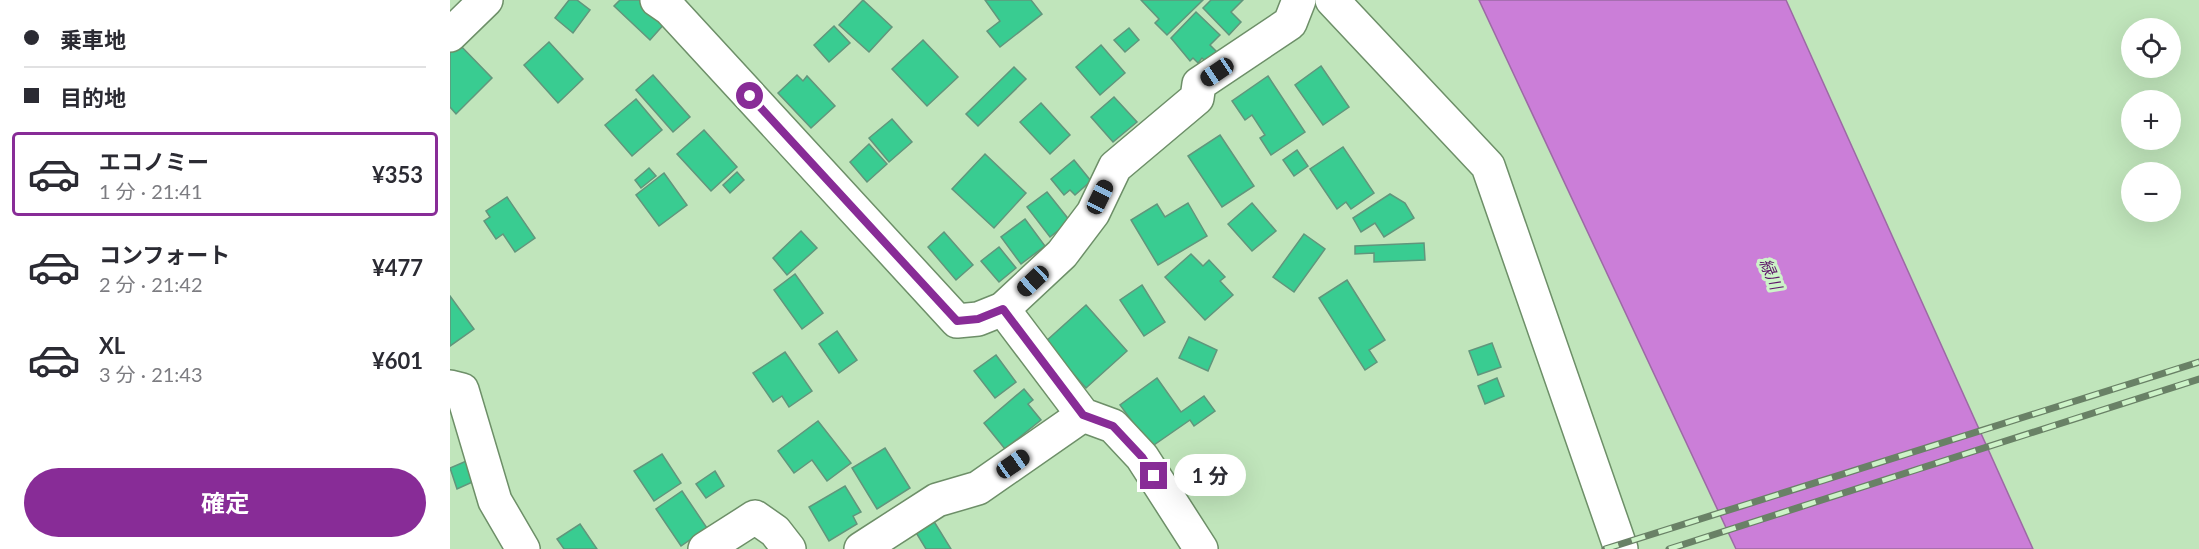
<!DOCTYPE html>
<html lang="ja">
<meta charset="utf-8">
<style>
body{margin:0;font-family:Lato,"Noto Sans JP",sans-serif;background:#f2f2f3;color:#2b2b33;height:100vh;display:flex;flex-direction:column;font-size:22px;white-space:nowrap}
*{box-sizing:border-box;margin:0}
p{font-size:20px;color:#7c7c81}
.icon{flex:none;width:33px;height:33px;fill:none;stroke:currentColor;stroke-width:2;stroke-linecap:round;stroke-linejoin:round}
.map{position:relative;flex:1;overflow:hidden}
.details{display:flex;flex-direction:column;background:#fff;width:450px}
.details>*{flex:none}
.banner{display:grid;align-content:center;height:132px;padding:0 24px;background:#fff}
.tools{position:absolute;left:1671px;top:18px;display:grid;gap:12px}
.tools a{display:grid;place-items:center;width:60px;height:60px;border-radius:50%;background:#fff;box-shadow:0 6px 24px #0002;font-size:30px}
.end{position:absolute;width:27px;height:27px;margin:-14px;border:8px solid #882c97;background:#fff;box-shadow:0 0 0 3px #fff}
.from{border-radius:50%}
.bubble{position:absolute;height:42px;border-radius:21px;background:#fff;box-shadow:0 6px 24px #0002;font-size:20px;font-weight:700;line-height:42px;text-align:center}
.car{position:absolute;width:18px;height:36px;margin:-18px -9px;border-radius:8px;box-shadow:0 0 4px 2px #0007;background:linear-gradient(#222 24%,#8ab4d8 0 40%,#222 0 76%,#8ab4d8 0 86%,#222 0)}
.banner b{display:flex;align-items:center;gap:21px;height:57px;font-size:22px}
.banner b+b{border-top:2px solid #e1e1e2}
.banner i{width:15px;height:15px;background:#2b2b33}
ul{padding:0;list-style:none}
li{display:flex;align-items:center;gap:18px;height:84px;margin:0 12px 9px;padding:0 12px;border:3px solid transparent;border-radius:6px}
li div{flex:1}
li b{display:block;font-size:22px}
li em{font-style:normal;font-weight:700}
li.selected{border-color:#882c97}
li>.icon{width:54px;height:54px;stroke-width:1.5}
.action{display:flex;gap:12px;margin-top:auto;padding:12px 24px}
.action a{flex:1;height:69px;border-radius:36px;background:#882c97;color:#fff;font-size:24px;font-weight:700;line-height:69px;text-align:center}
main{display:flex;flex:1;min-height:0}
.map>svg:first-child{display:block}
</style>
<main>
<section class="details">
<div class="banner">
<b><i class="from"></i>乗車地</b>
<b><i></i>目的地</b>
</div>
<ul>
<li class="selected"><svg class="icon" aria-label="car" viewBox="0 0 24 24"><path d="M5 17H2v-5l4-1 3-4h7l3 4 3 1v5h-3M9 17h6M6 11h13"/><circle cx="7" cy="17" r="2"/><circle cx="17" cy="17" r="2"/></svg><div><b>エコノミー</b><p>1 分 · 21:41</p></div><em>¥353</em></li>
<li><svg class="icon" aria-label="car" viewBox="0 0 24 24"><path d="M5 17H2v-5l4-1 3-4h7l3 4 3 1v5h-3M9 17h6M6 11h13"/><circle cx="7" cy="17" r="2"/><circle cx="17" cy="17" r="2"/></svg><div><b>コンフォート</b><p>2 分 · 21:42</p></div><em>¥477</em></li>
<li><svg class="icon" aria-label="car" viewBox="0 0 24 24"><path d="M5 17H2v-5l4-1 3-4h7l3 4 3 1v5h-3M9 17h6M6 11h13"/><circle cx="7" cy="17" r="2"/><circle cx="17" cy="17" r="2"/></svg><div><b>XL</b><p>3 分 · 21:43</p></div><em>¥601</em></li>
</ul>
<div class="action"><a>確定</a></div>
</section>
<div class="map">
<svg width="1749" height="549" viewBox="0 0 1749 549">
<rect width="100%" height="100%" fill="#c0e5bb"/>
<!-- water -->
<path fill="#cb7ed8" stroke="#9c6aa4" stroke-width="1.5" d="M1029 0H1336L1583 549H1286Z"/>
<!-- building -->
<g fill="#39cc91" stroke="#61967c" stroke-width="1.5">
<path d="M119 0H127L140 10 123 33 105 18Z"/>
<path d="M170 0H193L216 22 200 40 164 6Z"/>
<path d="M413 0 442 27 419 52 389 25Z"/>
<path d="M535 0H581L592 14 550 47 537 31 550 21Z"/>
<path d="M691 0H753L717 35 705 23 709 19Z"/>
<path d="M761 0H793L781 12 791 22 779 35 753 8Z"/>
<path d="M746 12 770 35 760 45 767 52 757 63 752 58 748 63 743 58 740 61 721 38Z"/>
<path d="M384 26 400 43 379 62 364 45Z"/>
<path d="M679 28 689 40 675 52 664 40Z"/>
<path d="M473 40 508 77 477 106 442 69Z"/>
<path d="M7 42 42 78 6 114 0 107V49Z"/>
<path d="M99 42 133 79 108 103 74 65Z"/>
<path d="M651 45 675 73 650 95 626 67Z"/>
<path d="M871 66 899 107 873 125 845 85Z"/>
<path d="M564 67 576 79 528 126 516 114Z"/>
<path d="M203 75 240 117 223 132 186 90Z"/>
<path d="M347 75 353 81 357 76 385 106 361 128 328 93Z"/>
<path d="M818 76 855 132 821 155 810 138 815 135 802 115 795 120 782 101Z"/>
<path d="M664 97 687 122 663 142 641 117Z"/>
<path d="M186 99 212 130 182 156 155 125Z"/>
<path d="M591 103 620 135 600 154 570 122Z"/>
<path d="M442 119 462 142 439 162 419 138Z"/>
<path d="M254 130 287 167 261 191 227 154Z"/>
<path d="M770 135 804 186 772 207 738 156Z"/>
<path d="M419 144 437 164 417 182 400 162Z"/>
<path d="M893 147 924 193 901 209 896 202 887 209 860 169Z"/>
<path d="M847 150 858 166 844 176 833 160Z"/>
<path d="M535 154 576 193 544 228 502 189Z"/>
<path d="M624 160 641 181 625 195 620 190 614 195 601 179Z"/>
<path d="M199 168 206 176 191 188 185 180Z"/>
<path d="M287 172 294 180 280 193 273 185Z"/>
<path d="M214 173 237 205 209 226 186 195Z"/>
<path d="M597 192 620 221 600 237 577 207Z"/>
<path d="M940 194 955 203 964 218 934 237 925 223 911 232 903 218Z"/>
<path d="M57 197 85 238 65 252 53 234 46 239 34 221 40 217 36 211Z"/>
<path d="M738 203 757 236 708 265 681 220 707 204 715 217Z"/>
<path d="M802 203 826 231 802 251 778 224Z"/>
<path d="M575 219 595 246 571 264 551 237Z"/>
<path d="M351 231 367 248 337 275 323 258Z"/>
<path d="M494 232 523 265 506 280 478 247Z"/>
<path d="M854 234 875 249 844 292 823 277Z"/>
<path d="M974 243 975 260 924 262V253L905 254V246Z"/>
<path d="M549 247 566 268 549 282 531 261Z"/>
<path d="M741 254 753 266 759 260 775 277 770 281 783 295 755 320 715 277Z"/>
<path d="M345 274 373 313 352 329 324 290Z"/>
<path d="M897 280 935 340 919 350 927 362 915 370 869 298Z"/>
<path d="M692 285 715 322 694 336 670 300Z"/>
<path d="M0 296 24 329 0 346Z"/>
<path d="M636 305 677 351 636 388 595 342Z"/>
<path d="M387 331 407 360 389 373 369 344Z"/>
<path d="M739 337 767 350 758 371 729 358Z"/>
<path d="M1042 343 1051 367 1028 375 1019 351Z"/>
<path d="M335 352 362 391 339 407 332 396 323 402 303 373Z"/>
<path d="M546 355 566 382 545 398 524 371Z"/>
<path d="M707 378 731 412 754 396 765 411 744 426 740 420 701 447 670 405Z"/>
<path d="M1047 378 1054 396 1035 404 1028 386Z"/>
<path d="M574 389 583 400 578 404 591 420 555 449 534 423Z"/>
<path d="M368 421 401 463 377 481 362 460 344 473 328 451Z"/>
<path d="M435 448 460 488 427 509 402 468Z"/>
<path d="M212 454 231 483 204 501 184 471Z"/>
<path d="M21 459 29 479 7 489 0 468Z"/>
<path d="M265 471 274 486 256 498 246 484Z"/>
<path d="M395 486 411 512 403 516 407 524 379 541 359 507Z"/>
<path d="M232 491 257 528 231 546 206 509Z"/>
<path d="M480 515 501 549H476L462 526Z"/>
<path d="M130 524 147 549H114L107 539Z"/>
</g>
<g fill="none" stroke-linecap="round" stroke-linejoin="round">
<defs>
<g id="minor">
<path d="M207 0 220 9 507 321 528 319 553 309 612 254 643 213 665 167 747 98 749 84 840 23 849 0"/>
<path d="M882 0 1038 166 1171 549"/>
<path d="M0 35 36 0"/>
<path d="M553 309 633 415 663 426 692 457 751 549"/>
<path d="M0 387 12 390 45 501 73 549"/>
<path d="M255 549 305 517 325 531 339 549"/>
<path d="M411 549 487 500 528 488 633 415"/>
</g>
</defs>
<!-- minor casing -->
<use href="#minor" stroke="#6d8f68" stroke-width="36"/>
<!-- minor -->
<use href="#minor" stroke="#fff" stroke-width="33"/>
<defs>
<g id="rail">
<path d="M1155 549 1749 362"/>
<path d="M1219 549 1749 379"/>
</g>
</defs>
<!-- rail casing -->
<use href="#rail" stroke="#698166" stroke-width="7"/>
<!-- rail -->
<use href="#rail" stroke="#cdf3c8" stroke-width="4.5" stroke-dasharray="14" stroke-linecap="butt"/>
</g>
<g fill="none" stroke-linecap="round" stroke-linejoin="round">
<!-- route -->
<path stroke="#882c97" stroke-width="8" d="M300 96 507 321 528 319 553 309 633 415 663 426 692 457 704 476"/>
</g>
<g text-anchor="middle" stroke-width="6" stroke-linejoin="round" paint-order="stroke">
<!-- water labels -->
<g font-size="16" font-style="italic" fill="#5d1769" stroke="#cdf3c8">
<text transform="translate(1321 274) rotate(67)" y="6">緑川</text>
</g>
</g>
</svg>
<div class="tools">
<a><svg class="icon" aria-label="locate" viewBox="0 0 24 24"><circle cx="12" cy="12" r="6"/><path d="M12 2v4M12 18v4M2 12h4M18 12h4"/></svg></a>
<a>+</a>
<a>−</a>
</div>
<i class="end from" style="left:300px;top:96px"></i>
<i class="end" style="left:704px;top:476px"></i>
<div class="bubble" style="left:724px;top:454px;width:72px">1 分</div>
<i class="car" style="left:767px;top:72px;rotate:236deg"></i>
<i class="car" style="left:650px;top:197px;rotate:26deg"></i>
<i class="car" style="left:583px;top:281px;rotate:227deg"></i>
<i class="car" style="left:563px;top:464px;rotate:55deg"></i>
</div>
</main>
